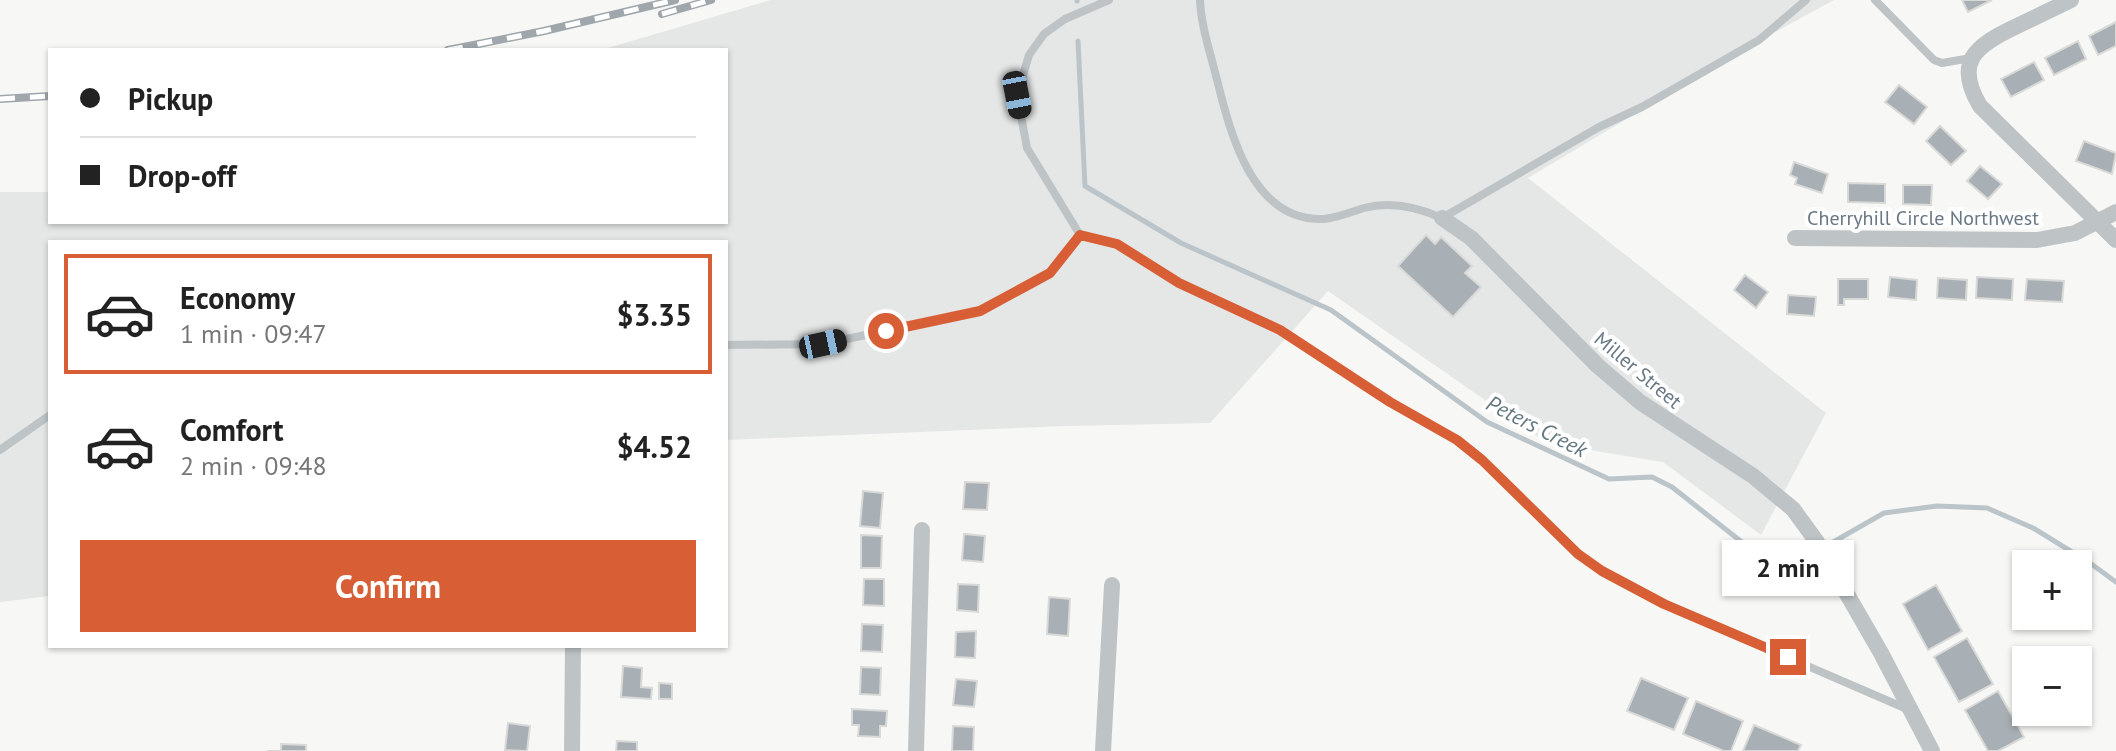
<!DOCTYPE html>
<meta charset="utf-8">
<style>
body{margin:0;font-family:"PT Sans",sans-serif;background:#f6f6f6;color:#222;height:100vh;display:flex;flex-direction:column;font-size:30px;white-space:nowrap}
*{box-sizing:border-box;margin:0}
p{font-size:26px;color:#767676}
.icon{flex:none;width:44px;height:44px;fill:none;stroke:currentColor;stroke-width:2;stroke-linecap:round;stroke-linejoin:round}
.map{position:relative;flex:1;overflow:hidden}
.sheet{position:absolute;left:48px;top:240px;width:680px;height:408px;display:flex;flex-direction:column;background:#fff;border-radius:0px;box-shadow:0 2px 6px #0004}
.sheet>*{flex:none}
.guide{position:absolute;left:48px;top:48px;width:680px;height:176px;border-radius:0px;box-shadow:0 2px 6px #0004;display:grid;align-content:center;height:176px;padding:0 32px;background:#fff}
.controls{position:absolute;left:2012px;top:550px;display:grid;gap:16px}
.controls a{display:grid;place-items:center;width:80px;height:80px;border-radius:0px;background:#fff;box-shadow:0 2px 6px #0004;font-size:40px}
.end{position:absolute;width:36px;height:36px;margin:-18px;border:10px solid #d85e35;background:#fff;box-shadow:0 0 0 4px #fff}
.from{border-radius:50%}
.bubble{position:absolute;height:56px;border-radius:0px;background:#fff;box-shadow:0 2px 6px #0004;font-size:26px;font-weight:700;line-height:56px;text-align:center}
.car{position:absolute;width:24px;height:48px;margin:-24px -12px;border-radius:10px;box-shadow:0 0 6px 2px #0007;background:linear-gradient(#222 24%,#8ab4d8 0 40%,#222 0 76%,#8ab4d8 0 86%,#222 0)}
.guide b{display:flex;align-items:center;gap:28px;height:76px;font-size:30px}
.guide b+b{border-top:2px solid #e0e0e0}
.guide i{width:20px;height:20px;background:#222}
ul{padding:14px 0 0;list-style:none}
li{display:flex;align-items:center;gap:24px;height:120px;margin:0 16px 12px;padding:0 16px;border:4px solid transparent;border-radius:0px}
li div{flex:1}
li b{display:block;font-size:30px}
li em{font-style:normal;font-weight:700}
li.active{border-color:#d85e35}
li>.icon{width:72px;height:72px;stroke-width:1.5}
.button{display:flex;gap:16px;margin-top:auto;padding:16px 32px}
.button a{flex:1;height:92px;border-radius:0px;background:#d85e35;color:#fff;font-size:32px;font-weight:700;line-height:92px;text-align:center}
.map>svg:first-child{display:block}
</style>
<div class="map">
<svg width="2116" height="751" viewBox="0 0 2116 751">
<rect width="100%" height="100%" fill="#f7f7f5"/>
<!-- built -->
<path fill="#e5e6e6" d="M771 0H1834L1737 53 1528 178 1826 413 1761 535 1663 462 1547 443 1328 291 1210 423 1065 426 726 440V242H50V596L0 602V192H50V222H726V50H601Z"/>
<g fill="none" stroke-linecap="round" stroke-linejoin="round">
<!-- stream -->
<g stroke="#bac4c9" stroke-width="5">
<path d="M1077 0V1"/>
<path d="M1078 41 1085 186 1181 243 1331 310 1487 422 1609 479 1652 477 1672 487 1757 554 1795 568 1828 545 1884 513 1937 506 1987 508 2033 528 2090 563 2116 582"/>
</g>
</g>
<!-- building -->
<g fill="#a8b0b5" stroke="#d9d9d7" stroke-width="2">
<path d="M1962 0H1992L1968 12Z"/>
<path d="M2116 22V46L2098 55 2089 36Z"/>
<path d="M2078 41 2086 59 2054 75 2045 58Z"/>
<path d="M2034 62 2044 80 2011 97 2001 79Z"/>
<path d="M1899 85 1927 107 1914 124 1885 102Z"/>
<path d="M1940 126 1966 151 1951 165 1926 141Z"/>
<path d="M2084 141 2116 153 2112 174 2076 161Z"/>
<path d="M1794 162 1828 174 1822 193 1795 184 1797 178 1790 175Z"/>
<path d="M1980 166 2002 184 1988 199 1967 181Z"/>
<path d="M1848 183 1885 184V203L1848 202Z"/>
<path d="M1903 185H1932L1931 205 1903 204Z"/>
<path d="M1426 235 1435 244 1441 237 1472 266 1465 273 1481 287 1453 317 1398 266Z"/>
<path d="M1745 275 1768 292 1756 308 1734 290Z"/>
<path d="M1890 277 1917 280 1916 300 1888 297Z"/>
<path d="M1977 277 2013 279 2012 300 1976 298Z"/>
<path d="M1938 278 1967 280 1966 300 1937 298Z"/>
<path d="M1838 279H1868V299H1844V305H1838Z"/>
<path d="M2027 279 2064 281 2062 302 2025 300Z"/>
<path d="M1788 295 1816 297 1814 316 1787 314Z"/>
<path d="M965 482 989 483 987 510 963 509Z"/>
<path d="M863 491 883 493 880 528 860 526Z"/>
<path d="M964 534 985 536 983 562 962 560Z"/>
<path d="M861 535 882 536 881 568H861Z"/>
<path d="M864 579H884V606L863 605Z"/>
<path d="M958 584 979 585 978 612 957 610Z"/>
<path d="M1936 585 1962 631 1928 650 1903 604Z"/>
<path d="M1049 597 1070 599 1068 636 1047 634Z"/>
<path d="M862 624 883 625 882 652 861 651Z"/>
<path d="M976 631 975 658 955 657 956 632Z"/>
<path d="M1967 638 1993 684 1959 702 1934 657Z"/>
<path d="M623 666 642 668 641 687 652 688 651 699 621 697Z"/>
<path d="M861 667 881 668 880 695 860 694Z"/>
<path d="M1641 678 1688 698 1674 730 1627 711Z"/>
<path d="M956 679 977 681 974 707 953 705Z"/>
<path d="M659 683 672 684V699H659Z"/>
<path d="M1998 691 2024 737 1998 751H1988L1965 710Z"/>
<path d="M1696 701 1743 721 1731 751H1724L1683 734Z"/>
<path d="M852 709 887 711 886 726H880V737L858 736 859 725H852Z"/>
<path d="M508 723 530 726 527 751 505 750Z"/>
<path d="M1754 725 1801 745 1798 751H1743Z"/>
<path d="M953 726 974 727 973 751H952Z"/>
<path d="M617 741 637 742V751H616Z"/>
<path d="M281 744 306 745V751H267H281Z"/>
</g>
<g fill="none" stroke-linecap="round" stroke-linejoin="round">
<!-- service -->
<g stroke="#bec3c6" stroke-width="8">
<path d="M1200 0C1201 24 1209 49 1215 72 1229 127 1249 221 1323 219 1337 218 1351 212 1364 208 1391 201 1417 207 1442 218L1599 127 1642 107 1759 40 1806 0"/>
<path d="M1875 0 1934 60 1942 63 1971 58"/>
<path d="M1080 235 1117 244 1179 283 1280 330 1390 402 1457 440 1482 460 1578 554 1602 571 1664 604 1907 709"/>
<path d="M726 345 823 344 980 311 1050 273 1080 235 1027 148 1017 95 1029 55 1044 34 1065 19 1109 0"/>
<path d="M0 450 50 415"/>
</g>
<!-- minor -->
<g stroke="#bec3c6" stroke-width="16">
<path d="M2071 0C2052 9 2034 18 2015 27 1975 46 1954 62 1980 106L2116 240"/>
<path d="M1442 218 1471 238 1598 366 1640 402 1753 476 1793 509 1817 542 1881 653 1932 751"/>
<path d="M1795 238 2037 240 2075 233 2116 212"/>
<path d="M572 751 573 646"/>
<path d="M916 751 922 530"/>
<path d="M1103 751 1112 585"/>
</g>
<defs>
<g id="rail">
<path d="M662 14 711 0"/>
<path d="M448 50 544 31 675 0"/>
<path d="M0 99 50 96"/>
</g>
</defs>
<!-- rail casing -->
<use href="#rail" stroke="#a0a7ac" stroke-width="8"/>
<!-- rail -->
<use href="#rail" stroke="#fff" stroke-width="5" stroke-dasharray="15" stroke-linecap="butt"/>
</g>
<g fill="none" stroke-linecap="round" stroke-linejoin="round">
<!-- route -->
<path stroke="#d85e35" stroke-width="10" d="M886 331 980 311 1050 273 1080 235 1117 244 1179 283 1280 330 1390 402 1457 440 1482 460 1578 554 1602 571 1664 604 1788 657"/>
</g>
<g text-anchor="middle" stroke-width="8" stroke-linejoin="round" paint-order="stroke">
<!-- street labels -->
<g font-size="20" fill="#687784" stroke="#fff">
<text x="1923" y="225">Cherryhill Circle Northwest</text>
<text transform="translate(1638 370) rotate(40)" y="7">Miller Street</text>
</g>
<!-- water labels -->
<g font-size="22" font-style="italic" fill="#64777f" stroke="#fff">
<text transform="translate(1537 426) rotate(27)" y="8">Peters Creek</text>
</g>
</g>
</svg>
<div class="controls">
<a>+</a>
<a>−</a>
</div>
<i class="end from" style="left:886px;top:331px"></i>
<i class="end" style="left:1788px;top:657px"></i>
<div class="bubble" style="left:1722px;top:540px;width:132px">2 min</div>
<i class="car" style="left:1017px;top:95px;rotate:169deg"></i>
<i class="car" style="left:823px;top:344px;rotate:78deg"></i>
<div class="guide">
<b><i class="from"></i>Pickup</b>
<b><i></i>Drop-off</b>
</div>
<section class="sheet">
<ul>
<li class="active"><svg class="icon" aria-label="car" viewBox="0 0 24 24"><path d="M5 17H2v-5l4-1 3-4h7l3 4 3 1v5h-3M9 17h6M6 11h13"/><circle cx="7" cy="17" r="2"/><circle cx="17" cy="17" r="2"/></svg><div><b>Economy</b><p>1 min · 09:47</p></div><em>$3.35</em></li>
<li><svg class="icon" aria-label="car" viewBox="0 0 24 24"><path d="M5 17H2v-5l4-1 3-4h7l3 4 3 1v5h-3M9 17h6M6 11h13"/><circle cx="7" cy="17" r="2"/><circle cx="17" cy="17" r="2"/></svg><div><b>Comfort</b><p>2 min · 09:48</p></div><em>$4.52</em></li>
</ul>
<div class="button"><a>Confirm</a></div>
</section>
</div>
